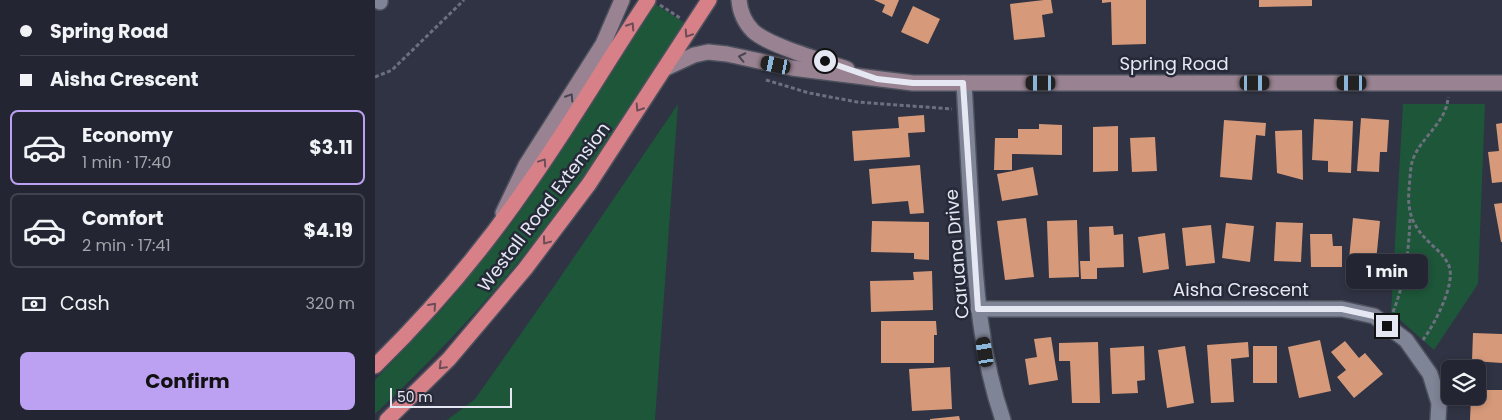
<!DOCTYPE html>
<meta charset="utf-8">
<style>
body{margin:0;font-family:Poppins,sans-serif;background:#2f323e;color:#f1f3f6;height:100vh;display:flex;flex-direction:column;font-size:19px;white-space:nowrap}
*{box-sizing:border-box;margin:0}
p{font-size:16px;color:#a3a5ac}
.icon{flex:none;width:28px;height:28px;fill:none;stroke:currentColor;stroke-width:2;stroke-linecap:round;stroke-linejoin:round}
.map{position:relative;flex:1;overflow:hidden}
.details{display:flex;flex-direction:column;background:#232632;width:375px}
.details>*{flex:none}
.hud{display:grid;align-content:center;height:110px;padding:0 20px;background:#232632}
.controls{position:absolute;left:1066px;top:360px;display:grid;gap:10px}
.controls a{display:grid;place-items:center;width:45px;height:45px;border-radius:8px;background:#232632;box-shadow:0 2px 8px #0003,0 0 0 1px #40434d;font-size:25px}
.scale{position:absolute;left:15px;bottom:12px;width:122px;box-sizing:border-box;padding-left:5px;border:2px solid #e5e8f2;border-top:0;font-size:14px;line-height:18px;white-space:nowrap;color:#e5e8f2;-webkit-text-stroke:4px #252938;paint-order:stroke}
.end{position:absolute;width:22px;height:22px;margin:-11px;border:6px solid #e5e8f2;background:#111;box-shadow:0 0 0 2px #111}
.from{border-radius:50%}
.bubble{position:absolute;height:35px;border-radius:8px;background:#232632;box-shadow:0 2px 8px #0003,0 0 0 1px #40434d;font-size:16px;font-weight:700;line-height:35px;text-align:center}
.car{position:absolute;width:15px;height:30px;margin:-15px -8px;border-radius:6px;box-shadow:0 0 4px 1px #0007;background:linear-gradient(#222 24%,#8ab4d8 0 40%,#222 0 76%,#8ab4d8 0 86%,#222 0)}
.hud b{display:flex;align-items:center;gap:18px;height:48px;font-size:19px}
.hud b+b{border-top:1px solid #40434d}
.hud i{width:12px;height:12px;background:#f1f3f6}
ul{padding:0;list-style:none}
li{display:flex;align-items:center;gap:15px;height:75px;margin:0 10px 8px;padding:0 10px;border:2px solid #40434d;border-radius:8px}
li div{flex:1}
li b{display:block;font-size:19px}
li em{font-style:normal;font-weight:700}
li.selected{border-color:#bca0f2}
li>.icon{width:45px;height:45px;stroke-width:1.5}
.pay{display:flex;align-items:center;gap:12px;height:55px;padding:0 20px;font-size:19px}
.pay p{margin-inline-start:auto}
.button{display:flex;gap:10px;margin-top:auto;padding:10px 20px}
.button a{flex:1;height:58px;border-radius:8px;background:#bca0f2;color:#111;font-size:20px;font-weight:700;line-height:58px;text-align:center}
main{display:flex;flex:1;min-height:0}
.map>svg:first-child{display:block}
</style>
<main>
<section class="details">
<div class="hud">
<b><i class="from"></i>Spring Road</b>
<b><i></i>Aisha Crescent</b>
</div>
<ul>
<li class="selected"><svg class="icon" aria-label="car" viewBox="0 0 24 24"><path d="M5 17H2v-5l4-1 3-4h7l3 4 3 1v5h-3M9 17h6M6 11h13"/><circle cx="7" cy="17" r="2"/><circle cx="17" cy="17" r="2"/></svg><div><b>Economy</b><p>1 min · 17:40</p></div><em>$3.11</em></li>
<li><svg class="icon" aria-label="car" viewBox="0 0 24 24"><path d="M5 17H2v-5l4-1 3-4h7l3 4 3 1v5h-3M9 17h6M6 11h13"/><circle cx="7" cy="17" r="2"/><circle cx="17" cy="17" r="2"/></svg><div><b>Comfort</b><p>2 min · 17:41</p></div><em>$4.19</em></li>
</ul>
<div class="pay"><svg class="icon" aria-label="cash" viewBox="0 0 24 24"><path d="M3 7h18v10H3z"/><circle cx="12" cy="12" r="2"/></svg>Cash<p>320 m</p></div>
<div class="button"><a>Confirm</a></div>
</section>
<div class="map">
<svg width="1127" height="420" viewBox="0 0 1127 420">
<rect width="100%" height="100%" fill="#2f3343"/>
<!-- green -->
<g fill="#1d5639">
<path d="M280 4 310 23C275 76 242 130 206 181 145 266 76 343 0 414V380L68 308 131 231 160 190Z"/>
<path d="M303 104 280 420H72L100 399 180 285Z"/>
<path d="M1028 104H1110L1103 284 1059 350 1016 312Z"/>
</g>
<!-- building -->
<g fill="#d69a7a">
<path d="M499 0H524L517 17 507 12 510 5Z"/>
<path d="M669 0H676L678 13 667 15 670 37 639 40 635 4Z"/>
<path d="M727 0H771V44L737 45 736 2 727 3Z"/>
<path d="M884 0H937V6L884 7Z"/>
<path d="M538 6 565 19 553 44 526 32Z"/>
<path d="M549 115 550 132 533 133 535 157 479 161 477 131 524 128 523 117Z"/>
<path d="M986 118 1014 120 1012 152H1005L1004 172 982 171Z"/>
<path d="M939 119 978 121 976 173 953 172V161L937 160Z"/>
<path d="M849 120 891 123 890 136 881 135 877 180 845 177Z"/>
<path d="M1127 123V182L1117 183 1113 152 1124 151 1121 124Z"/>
<path d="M664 124 687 125V155L637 154V170H619L620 138H643V129H664Z"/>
<path d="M743 126V171L718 172V127Z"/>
<path d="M927 130 928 180 902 173 900 131Z"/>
<path d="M780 137 782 171 757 172 755 138Z"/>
<path d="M545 165 549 213 535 214 533 201 497 204 494 169Z"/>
<path d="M658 167 663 195 627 201 622 174Z"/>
<path d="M1127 203V242H1126L1119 204Z"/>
<path d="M651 218 659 277 630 280 622 221Z"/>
<path d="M978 218 1005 221 999 282 972 280Z"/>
<path d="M702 220 704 277 674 278 672 221Z"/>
<path d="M497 221 554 222V260L539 259V253L496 252Z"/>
<path d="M901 222 928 223 926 262 899 261Z"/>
<path d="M851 223 879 226 875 262 847 258Z"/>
<path d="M836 225 840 263 811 266 807 228Z"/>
<path d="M738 226 739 235 748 234 749 267 722 268V279H706L705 261H715L714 227Z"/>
<path d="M790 233 794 269 768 273 763 237Z"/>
<path d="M935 234H957L958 246H967V267H936Z"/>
<path d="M557 271 558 310 496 312 495 281 539 280 538 272Z"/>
<path d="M506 321H561L562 335H559V363H506Z"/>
<path d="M1098 333 1127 334V363L1097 361Z"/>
<path d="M676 337 683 380 654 385 650 359 662 357 659 339Z"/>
<path d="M945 340 956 391 924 398 913 347Z"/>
<path d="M970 341 984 358 990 353 1008 374 979 398 962 377 971 370 956 352Z"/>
<path d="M723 342 725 403H697L695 361H684V343Z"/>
<path d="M873 342 874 357 856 359 859 402 836 403 832 345Z"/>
<path d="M769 346 770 380 762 381 763 393 737 394 735 348Z"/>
<path d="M810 346 819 403 792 408 783 350Z"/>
<rect x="878" y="346" width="24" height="37"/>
<path d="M575 367 577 409 537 411 534 369Z"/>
<path d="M1102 377H1111V390H1127V420H1095L1096 396H1102Z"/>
<path d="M584 416 585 420H555V419Z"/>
</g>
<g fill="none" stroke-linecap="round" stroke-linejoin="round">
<defs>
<g id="street">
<path d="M5 2V0"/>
<path d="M589 83C592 130 594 177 597 224 601 290 606 357 628 420"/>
<path d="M603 309H967L999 316 1031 340 1055 374 1064 403 1063 420"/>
</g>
<g id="secondary">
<path d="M364 0C365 12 369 22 378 31 394 46 449 61 472 69"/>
<path d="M291 68 319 55 333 52 352 54 417 68 538 83H1127"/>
<path d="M128 213 151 165 228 44 247 0"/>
</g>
<g id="highway">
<path d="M0 366C55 312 105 254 149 190 193 129 231 63 273 0"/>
<path d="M12 420 74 359 150 269 214 184 334 0"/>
</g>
</defs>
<!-- street casing -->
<use href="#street" stroke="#4d505d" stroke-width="18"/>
<!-- secondary casing -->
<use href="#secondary" stroke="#4d505d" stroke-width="18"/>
<!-- highway casing -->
<use href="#highway" stroke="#4d505d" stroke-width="18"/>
<!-- path -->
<g stroke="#6c707e" stroke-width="3" stroke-dasharray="4 2.5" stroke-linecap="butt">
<path d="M285 5 305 18"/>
<path d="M0 77 17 70 89 0"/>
<path d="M391 80 434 93 482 102 577 109"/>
<path d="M1018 312C1030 282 1034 250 1035 218"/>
<path d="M1048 340C1059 325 1081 284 1074 266 1070 256 1062 250 1055 243 1038 227 1032 213 1034 189 1035 181 1035 170 1037 162 1044 138 1072 123 1073 97"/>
</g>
<!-- street -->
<use href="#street" stroke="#7f8496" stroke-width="15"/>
<!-- secondary -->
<use href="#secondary" stroke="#998392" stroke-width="15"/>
<!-- highway -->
<use href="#highway" stroke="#d78087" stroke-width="15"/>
</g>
<!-- one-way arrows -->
<defs><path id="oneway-chevron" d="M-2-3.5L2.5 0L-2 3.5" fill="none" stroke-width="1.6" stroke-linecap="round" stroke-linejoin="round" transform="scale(1.25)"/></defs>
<g stroke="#6c4c58">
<use href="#oneway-chevron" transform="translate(256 26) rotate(-57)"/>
<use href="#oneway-chevron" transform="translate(313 34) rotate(123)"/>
<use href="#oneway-chevron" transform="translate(264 108) rotate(123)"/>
<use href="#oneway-chevron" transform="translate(168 162) rotate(-56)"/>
<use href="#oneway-chevron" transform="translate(171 241) rotate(127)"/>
<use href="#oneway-chevron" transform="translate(58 306) rotate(-48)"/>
<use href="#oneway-chevron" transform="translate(67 366) rotate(135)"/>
</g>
<g stroke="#484453">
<use href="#oneway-chevron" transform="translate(367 57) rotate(-168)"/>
<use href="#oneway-chevron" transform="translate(195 97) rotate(-57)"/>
</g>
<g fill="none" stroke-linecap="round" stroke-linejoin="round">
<!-- route -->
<path stroke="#e5e8f2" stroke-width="6" d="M450 61 502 79 538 83H588L603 309H967L999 316 1012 326"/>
</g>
<g text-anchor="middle" stroke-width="5" stroke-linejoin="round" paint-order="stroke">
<!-- street labels -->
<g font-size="18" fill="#e5e8f2" stroke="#252938">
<text x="799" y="70">Spring Road</text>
<text transform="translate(169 207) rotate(-53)" y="6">Westall Road Extension</text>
<text transform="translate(582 254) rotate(-95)" y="6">Caruana Drive</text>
<text x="866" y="296">Aisha Crescent</text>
</g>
</g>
</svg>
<div class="controls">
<a><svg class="icon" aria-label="layers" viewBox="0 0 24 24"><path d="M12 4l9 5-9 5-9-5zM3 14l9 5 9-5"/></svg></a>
</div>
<div class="scale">50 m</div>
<i class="end from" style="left:450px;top:61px"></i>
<i class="end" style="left:1012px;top:326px"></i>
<div class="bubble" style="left:971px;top:254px;width:82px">1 min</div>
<i class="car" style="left:401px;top:65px;rotate:282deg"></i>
<i class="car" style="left:666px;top:83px;rotate:270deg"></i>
<i class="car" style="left:880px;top:83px;rotate:90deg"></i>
<i class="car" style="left:977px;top:83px;rotate:270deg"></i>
<i class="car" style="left:610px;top:352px;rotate:351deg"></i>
</div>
</main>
